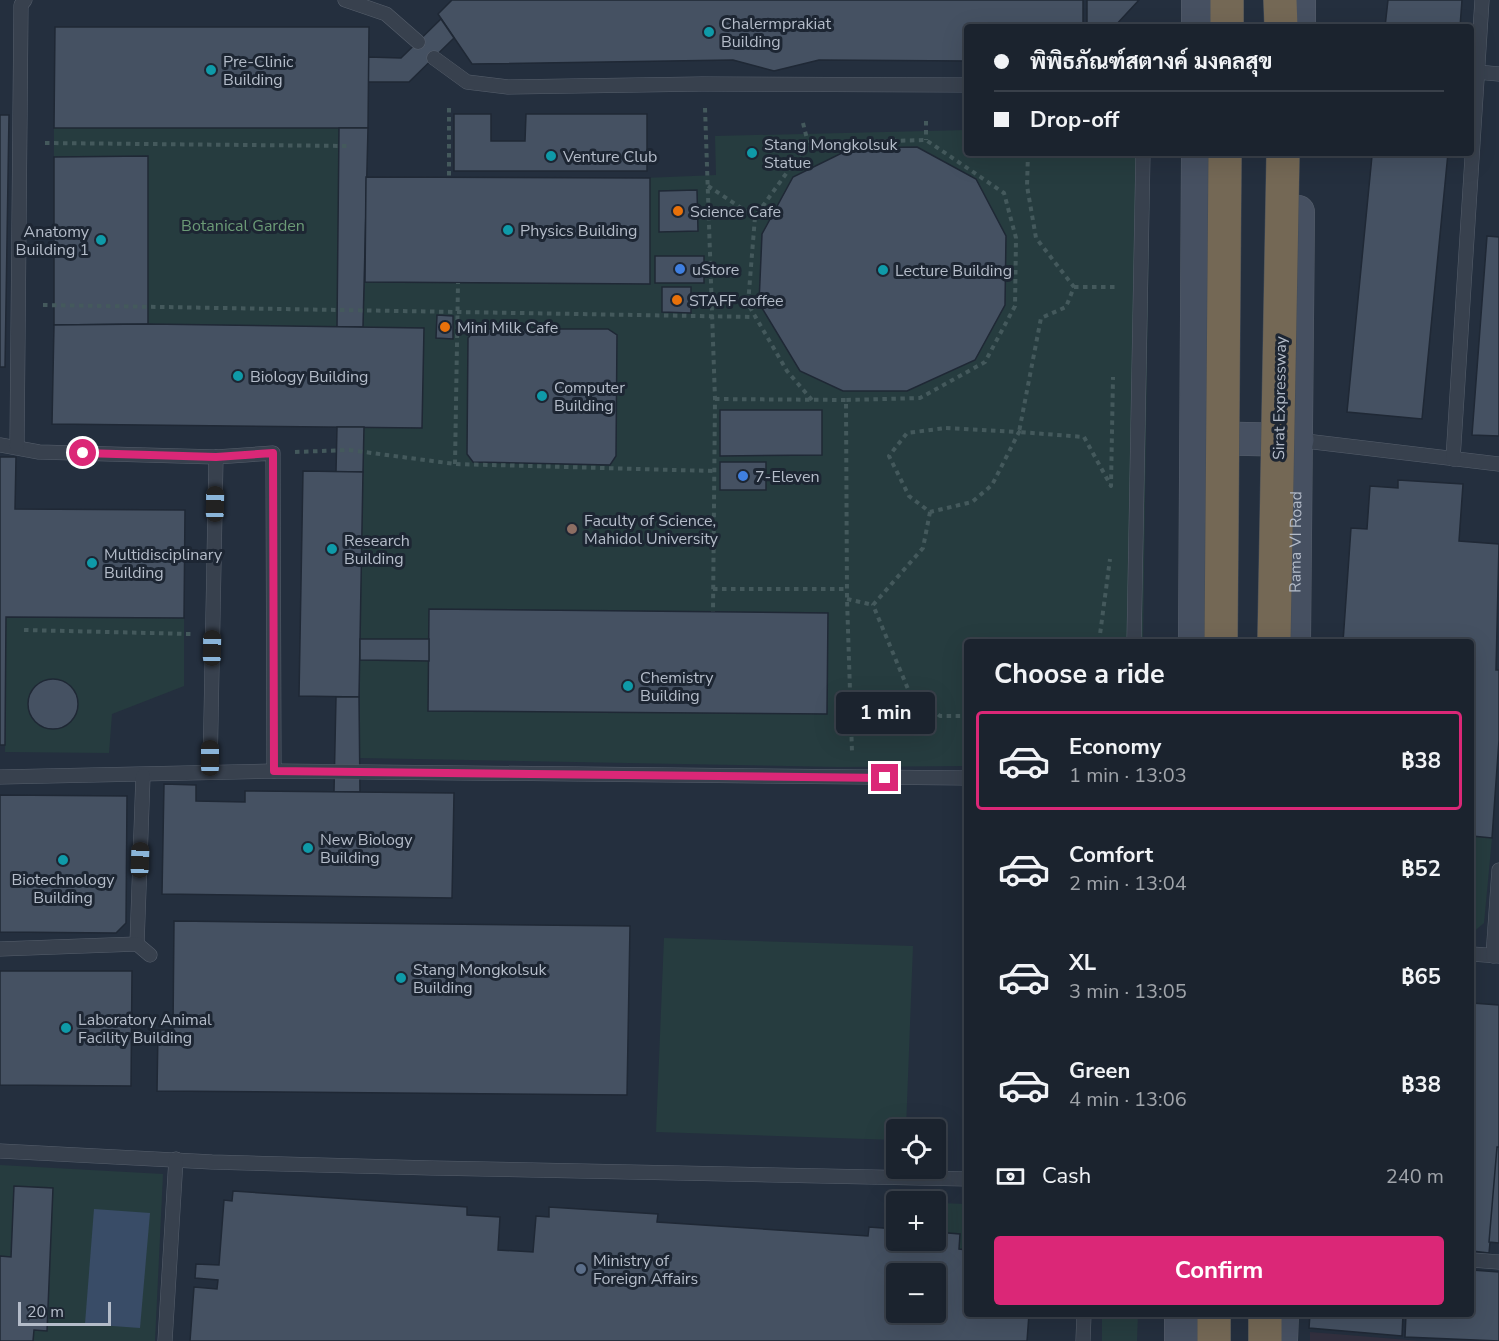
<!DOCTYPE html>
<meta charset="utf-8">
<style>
body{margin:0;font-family:"Nunito Sans",Sarabun,sans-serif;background:#282f3a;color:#f1f3f6;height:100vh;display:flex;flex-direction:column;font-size:22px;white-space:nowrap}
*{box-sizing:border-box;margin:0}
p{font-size:20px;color:#a0a4aa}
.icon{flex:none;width:33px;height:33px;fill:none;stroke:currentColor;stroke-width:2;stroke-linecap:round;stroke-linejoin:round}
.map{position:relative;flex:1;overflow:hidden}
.panel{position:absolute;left:964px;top:639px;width:510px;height:678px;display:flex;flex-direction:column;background:#1b232e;border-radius:6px;box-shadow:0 6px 24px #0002,0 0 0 2px #39404a}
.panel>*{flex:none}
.hud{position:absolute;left:964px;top:24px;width:510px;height:132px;border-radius:6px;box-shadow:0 6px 24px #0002,0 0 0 2px #39404a;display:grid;align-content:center;height:132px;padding:0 30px;background:#1b232e}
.tools{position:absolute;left:886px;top:1119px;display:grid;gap:12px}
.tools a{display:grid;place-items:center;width:60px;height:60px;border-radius:6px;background:#1b232e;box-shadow:0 6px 24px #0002,0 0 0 2px #39404a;font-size:30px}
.scale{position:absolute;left:18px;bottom:15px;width:93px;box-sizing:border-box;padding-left:6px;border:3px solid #b4bcc9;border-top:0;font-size:16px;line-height:21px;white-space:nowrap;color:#b4bcc9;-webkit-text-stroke:4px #1d2633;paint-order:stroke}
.end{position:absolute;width:27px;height:27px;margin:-14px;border:8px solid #db2777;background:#fff;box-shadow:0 0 0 3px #fff}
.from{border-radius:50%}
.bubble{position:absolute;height:42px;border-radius:6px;background:#1b232e;box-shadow:0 6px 24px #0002,0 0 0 2px #39404a;font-size:20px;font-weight:700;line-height:42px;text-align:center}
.car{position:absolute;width:18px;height:36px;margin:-18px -9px;border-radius:8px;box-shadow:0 0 4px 2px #0007;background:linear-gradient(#222 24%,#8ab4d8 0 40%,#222 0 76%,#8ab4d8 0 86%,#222 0)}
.hud b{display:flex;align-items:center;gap:21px;height:57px;font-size:22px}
.hud b+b{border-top:2px solid #39404a}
.hud i{width:15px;height:15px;background:#f1f3f6}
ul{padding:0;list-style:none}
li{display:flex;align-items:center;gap:18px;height:99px;margin:0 12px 9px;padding:0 18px;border:3px solid transparent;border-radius:6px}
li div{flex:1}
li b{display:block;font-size:22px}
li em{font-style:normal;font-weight:700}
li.selected{border-color:#db2777}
li>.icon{width:54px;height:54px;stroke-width:1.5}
h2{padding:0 30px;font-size:27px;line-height:72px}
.pay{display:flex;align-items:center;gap:15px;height:66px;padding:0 30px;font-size:22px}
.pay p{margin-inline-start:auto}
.primary-button{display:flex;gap:12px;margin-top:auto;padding:12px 30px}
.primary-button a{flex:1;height:69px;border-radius:6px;background:#db2777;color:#fff;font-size:24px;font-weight:700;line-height:69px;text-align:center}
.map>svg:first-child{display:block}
</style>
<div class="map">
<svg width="1499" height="1341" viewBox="0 0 1499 1341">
<rect width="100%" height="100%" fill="#242f3e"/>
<!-- medical -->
<path fill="#32303f" d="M1310 1332 1421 1341H1310Z"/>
<!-- green -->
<g fill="#263c3f" fill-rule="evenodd">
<path d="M54 128H339L337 327 148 324V156L54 157Z"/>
<path d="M967 130 968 153H1150L1143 642H968L967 766 840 767 360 758 358 419 365 282 650 284 645 178 716 175 715 136ZM613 331 617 421 475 422V337Z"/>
<path d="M6 617 184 618V686L112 714 109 753 5 752Z"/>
<path d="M1472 836 1492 838 1484 923 1472 933Z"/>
<path d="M664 938 913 946 906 1129 897 1130V1140L656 1132Z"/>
<path d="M0 1165 163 1174 155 1341H0Z"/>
<path d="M936 1203 967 1204V1250L959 1249 960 1234 936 1232Z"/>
<path d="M1102 1314H1138L1137 1341H1102Z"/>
</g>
<!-- water -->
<path fill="#394c67" d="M94 1209 150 1213 140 1328 85 1324Z"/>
<!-- building -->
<g fill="#455162" stroke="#1f2835" stroke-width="1.5" fill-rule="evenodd">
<path d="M452 0H1083V27H968V61L819 60 774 71 733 60 472 64 438 14Z"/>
<path d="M1087 0H1139L1114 27H1087Z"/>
<path d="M1388 0H1462L1460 27H1385Z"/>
<path d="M441 19 454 38 409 82H368V57L401 58Z"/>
<path d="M55 27H369L368 128H54Z"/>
<path d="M454 114H491V141H525L526 114H647V171H454Z"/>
<path d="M0 115H9L5 367H0Z"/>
<path d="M339 128H368L363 327H337Z"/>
<path d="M917 147 976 179 1006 236 1005 305 975 360 907 391H843L800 371 759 303 762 234 793 177 852 148Z"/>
<path d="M1341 153H1448L1422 419 1347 412 1372 156Z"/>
<path d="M148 156V324L54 325V157Z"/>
<path d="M366 177 650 178V284L365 282Z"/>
<path d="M697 190 698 231 659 232V191Z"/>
<path d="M1487 236 1499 237V436L1472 435Z"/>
<rect x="655" y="256" width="49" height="27"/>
<path d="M662 287H691V313L662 312Z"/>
<path d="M437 315 453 316V339L436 338Z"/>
<path d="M148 324 424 328 422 428 52 424 54 325Z"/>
<path d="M476 329H608L617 335 616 456 610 465 473 462 467 454 468 338Z"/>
<path d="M720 410H822V455L720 456Z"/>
<path d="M337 427H364L363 472H336Z"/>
<path d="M0 457H16L15 509 185 510 184 618 6 617 5 745H0Z"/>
<rect x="720" y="462" width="46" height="28"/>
<path d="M303 471 363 472 359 697 299 696Z"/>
<path d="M1398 480 1463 484 1459 541 1499 544 1496 670H1499V740L1492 838 1472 836V642H1343L1351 528 1367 529 1370 486 1398 488Z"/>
<path d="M429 609 828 613 827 714 428 711Z"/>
<path d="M360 639H429V661L360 660Z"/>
<circle cx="53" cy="704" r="25"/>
<path d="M336 697H359L360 792H334Z"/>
<path d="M164 784 196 785V801L245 802V791L454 793 452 898 162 894Z"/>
<path d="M0 795 127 796 126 923 116 933 0 932Z"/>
<path d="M174 921 630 926 627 1095 157 1091 158 1030H173Z"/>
<path d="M0 971H132L131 1086 0 1085Z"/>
<path d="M1472 1003 1499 1005V1147L1489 1253 1472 1251Z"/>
<path d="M1497 1147H1499V1243L1489 1242Z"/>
<path d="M14 1186 53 1188 47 1331 34 1330 33 1341H0V1256L11 1257Z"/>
<path d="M233 1191 467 1207V1215L500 1217 498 1250 533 1252 536 1216 549 1217V1207L658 1214 657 1222 868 1236 869 1227 897 1229V1240H936V1232L960 1234 959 1249 968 1250V1314H1029L1027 1341H190L194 1287 217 1289 218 1280 195 1278 196 1264 219 1265 224 1200 232 1201ZM897 1274H936V1312H897Z"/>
<path d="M1472 1270 1499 1272V1341L1405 1337 1406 1314H1472Z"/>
<path d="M1310 1314H1403L1402 1336 1309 1328Z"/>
</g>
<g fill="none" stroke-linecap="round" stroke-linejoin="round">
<defs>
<g id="lane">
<path d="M345 0 386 14 418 42"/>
<path d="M434 58 467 82 508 87 702 84 968 85"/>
<path d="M1477 72 1499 74"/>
<path d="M1297 440 1499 464"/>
<path d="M0 445 39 452 216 457 273 453 274 771"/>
<path d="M17 446 21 5 25 0"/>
<path d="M1453 459 1482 0"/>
<path d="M1134 642 1143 153"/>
<path d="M210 772 216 457"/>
<path d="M0 777 274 771 968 778"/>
<path d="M137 944 143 776"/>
<path d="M0 949 137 944 150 955"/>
<path d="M1472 954 1499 956"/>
<path d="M1493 956 1499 870"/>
<path d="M0 1151 212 1162 432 1168 968 1179"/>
<path d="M1472 1260 1499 1262"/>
<path d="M165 1341 176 1159"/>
<path d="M1083 1341 1084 1314"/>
</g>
<g id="secondary">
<path d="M1198 27V0"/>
<path d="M1299 27V0"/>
<path d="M1198 438 1297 440"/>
<path d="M1195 642 1198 153"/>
<path id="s1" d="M1294 642 1298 212"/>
<path d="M1181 1314V1341"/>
<path d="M1281 1341 1282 1314"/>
</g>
<g id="highway">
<path d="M1280 0 1281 27"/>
<path d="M1227 27V0"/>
<path d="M1214 1341V1314"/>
<path d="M1265 1341V1314"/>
</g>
</defs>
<!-- lane casing -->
<use href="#lane" stroke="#565f6c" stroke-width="15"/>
<!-- secondary casing -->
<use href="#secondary" stroke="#565f6c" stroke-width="34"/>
<!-- highway casing -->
<use href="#highway" stroke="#434c59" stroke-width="34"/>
<!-- path -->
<g stroke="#44595c" stroke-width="4" stroke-dasharray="4.5 4.5" stroke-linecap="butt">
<path d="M449 108V177"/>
<path d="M705 108 715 399 713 612"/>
<path d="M926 121V140"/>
<path d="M803 123 808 143"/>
<path d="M45 143 349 146"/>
<path d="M1028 153 1027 186 1036 238 1074 287 1066 307 1041 318 1019 432 1084 437 1111 486 1113 377"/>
<path d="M708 186 755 217"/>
<path d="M1074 287H1116"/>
<path d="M43 305 755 317"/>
<path d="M715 399 846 400 847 599 852 752"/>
<path d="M812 400 787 371 748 304 755 217 808 143 926 140 1004 193 1016 238 1015 306 985 362 920 398 846 400"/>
<path d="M946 428 1019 432 992 485 972 502 930 512 909 496 889 456 907 433Z"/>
<path d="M295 452 349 450 455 464 713 471"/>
<path d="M455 464 458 283"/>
<path d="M930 512 923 548 873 605 908 689 940 716H968"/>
<path d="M713 589H848"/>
<path d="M847 599 873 605"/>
<path d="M24 630 191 634"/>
<path d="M1099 642 1110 559"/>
</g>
<!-- lane -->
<use href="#lane" stroke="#38414e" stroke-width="14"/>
<!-- secondary -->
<use href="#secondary" stroke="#465061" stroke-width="33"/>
<!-- highway -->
<use href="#highway" stroke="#746855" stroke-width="33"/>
<defs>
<g id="highway-bridge">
<path d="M1221 642 1225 153"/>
<path d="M1274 642 1283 153"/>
</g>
</defs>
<!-- highway-bridge casing -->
<use href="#highway-bridge" stroke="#434c59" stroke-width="34" stroke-linecap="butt"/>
<!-- highway-bridge -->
<use href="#highway-bridge" stroke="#746855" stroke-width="33"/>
</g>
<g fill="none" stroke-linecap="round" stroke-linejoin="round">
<!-- route -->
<path stroke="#db2777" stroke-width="8" d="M83 453 216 457 273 453 274 771 885 778"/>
</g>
<!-- markers -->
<g fill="#0f9aa8" stroke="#1d2633" stroke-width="2">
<circle cx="709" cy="32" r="6"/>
<circle cx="211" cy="70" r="6"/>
<circle cx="752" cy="153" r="6"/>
<circle cx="551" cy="156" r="6"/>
<circle cx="508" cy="230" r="6"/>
<circle cx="101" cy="240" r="6"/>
<circle cx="883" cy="270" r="6"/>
<circle cx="238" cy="376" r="6"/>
<circle cx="542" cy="396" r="6"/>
<circle cx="332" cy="549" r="6"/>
<circle cx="92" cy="563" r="6"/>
<circle cx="628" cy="686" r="6"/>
<circle cx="308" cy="848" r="6"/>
<circle cx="63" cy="860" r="6"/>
<circle cx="401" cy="978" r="6"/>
<circle cx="66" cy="1028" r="6"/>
</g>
<g fill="#e8710a" stroke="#1d2633" stroke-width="2">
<circle cx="678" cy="211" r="6"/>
<circle cx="677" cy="300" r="6"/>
<circle cx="445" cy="327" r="6"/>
</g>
<g fill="#3f7fe0" stroke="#1d2633" stroke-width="2">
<circle cx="680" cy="269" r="6"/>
<circle cx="743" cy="476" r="6"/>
</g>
<circle fill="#8d6e63" stroke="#1d2633" stroke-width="2" cx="572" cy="529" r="6"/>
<circle fill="#5c6f8a" stroke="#1d2633" stroke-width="2" cx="581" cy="1269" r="6"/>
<g text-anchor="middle" stroke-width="6" stroke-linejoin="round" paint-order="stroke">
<!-- poi labels -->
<g font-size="16" fill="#b4bcc9" stroke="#1d2633" text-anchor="start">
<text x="721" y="29">Chalermprakiat<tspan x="721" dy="18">Building</tspan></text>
<text x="223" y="67">Pre-Clinic<tspan x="223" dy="18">Building</tspan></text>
<text x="764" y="150">Stang Mongkolsuk<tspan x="764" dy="18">Statue</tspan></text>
<text x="563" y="162">Venture Club</text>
<text x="690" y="217">Science Cafe</text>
<text x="520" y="236">Physics Building</text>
<text x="89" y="237" text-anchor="end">Anatomy<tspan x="89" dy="18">Building 1</tspan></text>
<text x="692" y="275">uStore</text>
<text x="895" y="276">Lecture Building</text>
<text x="689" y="306">STAFF coffee</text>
<text x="457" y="333">Mini Milk Cafe</text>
<text x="250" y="382">Biology Building</text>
<text x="554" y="393">Computer<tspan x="554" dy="18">Building</tspan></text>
<text x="755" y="482">7-Eleven</text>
<text x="584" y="526">Faculty of Science,<tspan x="584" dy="18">Mahidol University</tspan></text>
<text x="344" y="546">Research<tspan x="344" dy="18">Building</tspan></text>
<text x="104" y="560">Multidisciplinary<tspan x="104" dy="18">Building</tspan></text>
<text x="640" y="683">Chemistry<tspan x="640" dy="18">Building</tspan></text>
<text x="320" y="845">New Biology<tspan x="320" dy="18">Building</tspan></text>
<text x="63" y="885" text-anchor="middle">Biotechnology<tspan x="63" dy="18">Building</tspan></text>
<text x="413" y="975">Stang Mongkolsuk<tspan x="413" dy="18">Building</tspan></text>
<text x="78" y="1025">Laboratory Animal<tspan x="78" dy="18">Facility Building</tspan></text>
<text x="593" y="1266">Ministry of<tspan x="593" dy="18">Foreign Affairs</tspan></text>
</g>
<!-- park labels -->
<g font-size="16" fill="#6b9a76" stroke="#1d2633">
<text x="243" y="231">Botanical Garden</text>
</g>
<!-- street labels -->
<g font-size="16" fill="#b4bcc9" stroke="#1d2633">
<text transform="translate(1279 398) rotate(-89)" y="6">Sirat Expressway</text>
<text dy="6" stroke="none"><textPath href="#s1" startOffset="100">Rama VI Road</textPath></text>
</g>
</g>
</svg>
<div class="tools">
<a><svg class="icon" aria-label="locate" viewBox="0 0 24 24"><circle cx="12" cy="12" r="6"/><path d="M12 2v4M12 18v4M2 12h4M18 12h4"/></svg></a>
<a>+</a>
<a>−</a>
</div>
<div class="scale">20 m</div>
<i class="end from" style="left:83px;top:453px"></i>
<i class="end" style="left:885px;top:778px"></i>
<div class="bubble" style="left:836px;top:692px;width:99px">1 min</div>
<i class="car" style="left:215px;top:504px;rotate:1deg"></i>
<i class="car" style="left:212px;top:648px;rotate:1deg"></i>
<i class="car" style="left:210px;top:758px;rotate:0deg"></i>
<i class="car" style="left:140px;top:860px;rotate:2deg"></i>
<div class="hud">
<b><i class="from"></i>พิพิธภัณฑ์สตางค์ มงคลสุข</b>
<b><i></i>Drop-off</b>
</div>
<section class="panel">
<h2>Choose a ride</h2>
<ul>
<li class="selected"><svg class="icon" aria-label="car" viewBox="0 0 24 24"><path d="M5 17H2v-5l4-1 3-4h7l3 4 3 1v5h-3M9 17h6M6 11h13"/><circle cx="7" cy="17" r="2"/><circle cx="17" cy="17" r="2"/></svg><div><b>Economy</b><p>1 min · 13:03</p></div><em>฿38</em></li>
<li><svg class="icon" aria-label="car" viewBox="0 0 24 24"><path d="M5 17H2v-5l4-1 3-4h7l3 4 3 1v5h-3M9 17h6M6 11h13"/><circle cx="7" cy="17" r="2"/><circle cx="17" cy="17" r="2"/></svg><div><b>Comfort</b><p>2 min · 13:04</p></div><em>฿52</em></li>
<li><svg class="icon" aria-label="car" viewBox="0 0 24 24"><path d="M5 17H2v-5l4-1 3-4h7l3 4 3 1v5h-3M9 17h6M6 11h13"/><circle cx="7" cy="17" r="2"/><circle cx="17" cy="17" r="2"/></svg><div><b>XL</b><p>3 min · 13:05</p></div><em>฿65</em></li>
<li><svg class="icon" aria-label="car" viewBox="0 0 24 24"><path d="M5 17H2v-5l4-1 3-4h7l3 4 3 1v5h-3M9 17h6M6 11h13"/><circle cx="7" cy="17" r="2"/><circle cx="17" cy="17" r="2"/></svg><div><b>Green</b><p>4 min · 13:06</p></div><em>฿38</em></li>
</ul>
<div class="pay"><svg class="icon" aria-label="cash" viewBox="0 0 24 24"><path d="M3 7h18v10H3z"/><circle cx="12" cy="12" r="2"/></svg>Cash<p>240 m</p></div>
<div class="primary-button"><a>Confirm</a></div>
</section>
</div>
